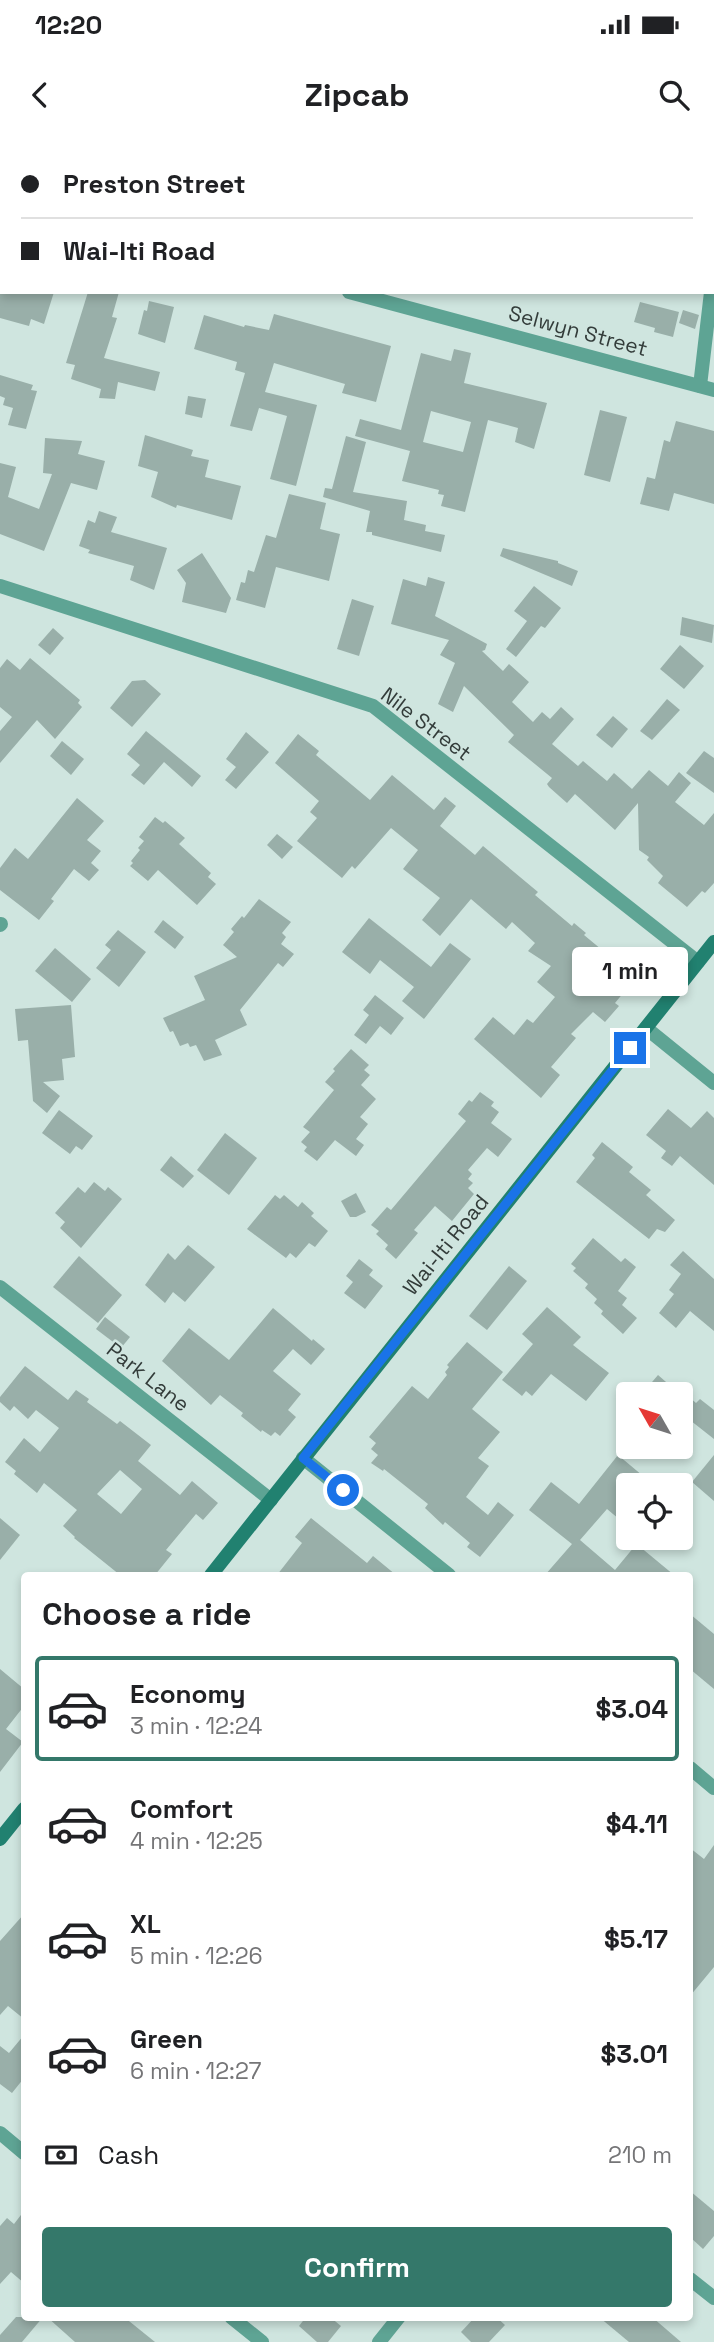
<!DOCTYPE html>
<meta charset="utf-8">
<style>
body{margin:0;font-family:"Space Grotesk",sans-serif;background:#f2f2f2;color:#202124;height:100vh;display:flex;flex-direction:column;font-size:26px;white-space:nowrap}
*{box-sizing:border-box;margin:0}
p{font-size:23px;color:#757577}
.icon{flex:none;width:38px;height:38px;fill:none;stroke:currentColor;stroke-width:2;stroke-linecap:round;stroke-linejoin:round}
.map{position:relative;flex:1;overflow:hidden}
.drawer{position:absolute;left:21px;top:1432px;width:672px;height:749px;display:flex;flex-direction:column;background:#fff;border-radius:7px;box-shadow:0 4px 10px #0003}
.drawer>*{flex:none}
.banner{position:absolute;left:0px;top:0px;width:714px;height:154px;box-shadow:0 4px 10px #0003;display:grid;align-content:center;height:154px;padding:0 21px;background:#fff}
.needle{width:46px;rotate:309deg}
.fabs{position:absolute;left:616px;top:1242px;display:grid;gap:14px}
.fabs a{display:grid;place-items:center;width:77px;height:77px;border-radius:7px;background:#fff;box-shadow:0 4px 10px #0003;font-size:35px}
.end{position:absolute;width:32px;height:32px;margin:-16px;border:9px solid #1a73e8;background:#fff;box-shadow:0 0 0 4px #fff}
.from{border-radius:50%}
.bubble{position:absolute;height:49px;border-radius:7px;background:#fff;box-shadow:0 4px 10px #0003;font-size:23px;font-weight:700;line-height:49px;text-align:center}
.banner b{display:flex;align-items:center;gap:24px;height:66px;font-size:26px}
.banner b+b{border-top:2px solid #e0e0e0}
.banner i{width:18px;height:18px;background:#202124}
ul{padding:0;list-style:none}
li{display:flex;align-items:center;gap:21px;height:105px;margin:0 14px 10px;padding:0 7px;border:4px solid transparent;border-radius:7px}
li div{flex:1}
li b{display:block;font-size:26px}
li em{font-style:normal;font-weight:700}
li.on{border-color:#34786a}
li>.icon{width:63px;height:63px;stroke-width:1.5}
h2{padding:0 21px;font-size:32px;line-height:84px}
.pay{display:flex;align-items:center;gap:18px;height:77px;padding:0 21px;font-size:26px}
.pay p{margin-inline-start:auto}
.action{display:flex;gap:14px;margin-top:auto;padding:14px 21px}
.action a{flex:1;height:80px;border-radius:7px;background:#34786a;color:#fff;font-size:28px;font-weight:700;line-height:80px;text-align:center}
.status{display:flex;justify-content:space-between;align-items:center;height:49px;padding:0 35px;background:#fff;direction:ltr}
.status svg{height:19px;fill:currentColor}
header{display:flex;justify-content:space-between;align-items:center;height:91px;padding:0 21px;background:#fff;font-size:32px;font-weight:700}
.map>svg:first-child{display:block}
</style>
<div class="status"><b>12:20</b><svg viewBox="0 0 49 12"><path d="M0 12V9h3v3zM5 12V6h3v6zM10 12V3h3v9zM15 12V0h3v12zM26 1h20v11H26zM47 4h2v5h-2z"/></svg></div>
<header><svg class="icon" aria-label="back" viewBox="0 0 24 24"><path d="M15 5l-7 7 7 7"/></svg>Zipcab<svg class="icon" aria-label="search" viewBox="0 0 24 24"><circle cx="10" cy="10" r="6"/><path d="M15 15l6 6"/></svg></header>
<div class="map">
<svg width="714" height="2202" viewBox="0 0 714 2202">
<rect width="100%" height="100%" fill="#cfe5df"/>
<!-- building -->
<g fill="#99afa9" fill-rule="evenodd">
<path d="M0 152H54L44 184 31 179 29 186 0 178Z"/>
<path d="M88 152H119L112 177 117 178 104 218 160 232 155 251 118 242 115 259 99 258 101 249 71 239 75 225 66 223Z"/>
<path d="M149 161 174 167 165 203 138 194 144 170 147 171Z"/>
<path d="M640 162 679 172 673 197 654 192 655 188 634 182Z"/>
<path d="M683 170 699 175 695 189 679 183Z"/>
<path d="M274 174 391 206 376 262 342 253 345 244 274 223 265 252 317 265 296 346 270 339 287 276 259 268 252 291 230 286 245 233 235 230 237 222 194 209 204 175 244 187 245 185 269 190Z"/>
<path d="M454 209 471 213 464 243 547 263 534 309 515 302 518 288 488 280 465 372 441 366 444 355 438 354 439 350 402 341 410 311 355 296 360 279 401 290 421 213 451 221ZM431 271 471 282 463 312 423 302Z"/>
<path d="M0 235 33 245 31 250 37 251 26 289 8 285 13 268 3 265 5 258 0 256Z"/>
<path d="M188 256 206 259 202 278 185 274Z"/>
<path d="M600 270 627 277 610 342 584 335Z"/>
<path d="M676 281 714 291V364L674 353 669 371 640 364 647 337 655 339 664 300 670 302Z"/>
<path d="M145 295 193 310 191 316 209 320 205 337 241 346 232 380 177 365 176 368 151 357 158 332 138 326Z"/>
<path d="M346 296 366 302 353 352 407 361 404 380 426 385 425 391 445 395 441 412 372 395V392H366L370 371 323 357 325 348 332 349Z"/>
<path d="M45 298 82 301 78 314 105 321 97 350 71 343 44 411 0 394V323L16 327 8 357 39 369 52 334 43 333Z"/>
<path d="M289 354 326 363 320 389 340 394 329 441 276 427 265 468 236 460 241 442 245 443 248 430 254 432 266 395 276 398Z"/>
<path d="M99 371 117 377 111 392 167 408 154 450 130 440 134 426 88 413 90 410 79 406 88 380 95 383Z"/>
<path d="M503 408 558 421V423L578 431 572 446 500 416Z"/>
<path d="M202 413 231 458 226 473 182 462 186 443 177 430Z"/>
<path d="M428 437 445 442 435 476 487 504 485 510 482 511 503 531 509 524 529 542 512 562 533 582 542 572 550 579 561 567 574 579 552 604 578 626 583 621 607 641 614 633 632 649 649 630 668 646 679 632 691 643 675 662 704 685 714 673V743L705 753 702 751 687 767 658 743 663 736 647 720 649 717 639 710 638 663 615 690 575 654 567 663 549 647 547 644 552 638 508 602 514 595 464 546 453 572 438 564 455 523 440 515 449 500 391 484 403 439 426 446Z"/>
<path d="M534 446 561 468 545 488 541 486 516 517 506 509 527 481 514 471Z"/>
<path d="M352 459 374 466 359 516 337 509Z"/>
<path d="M682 477 714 485 712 503 680 495Z"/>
<path d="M53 488 64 498 50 515 38 505Z"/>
<path d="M680 505 704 526 684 549 660 529Z"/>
<path d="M30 518 80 560 78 563 82 567 55 599 37 580 0 623V591L12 577 0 567V528L7 519 20 530Z"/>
<path d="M145 540 161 554 132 587 110 568 132 541Z"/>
<path d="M667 559 680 570 652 600 640 591Z"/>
<path d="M613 576 628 589 612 608 596 595Z"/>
<path d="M146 591 201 636 192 647 164 622 144 645 131 635 140 625 127 614Z"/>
<path d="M246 592 269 612 236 649 225 640 236 627 226 619Z"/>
<path d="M298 594 319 611 316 615 370 660 392 635 434 670 445 657 456 666 440 686 475 715 483 706 538 752 535 755 572 786 574 783 586 793 584 795 619 824 630 810 647 824 615 863 619 866 605 882 593 872 571 894 576 898 551 927 560 935 541 958 474 899 493 877 514 895 527 879 533 883 555 857 537 842 551 826 528 811 535 803 512 782 506 789 471 759 440 796 422 780 440 758 403 729 418 710 391 688 355 729 352 726 342 738 297 701 317 678 310 672 319 661 275 623Z"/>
<path d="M62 601 84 619 71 635 50 616Z"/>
<path d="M704 611 714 618V653L686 633Z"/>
<path d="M77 658 104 681 87 700 101 711 91 723 99 730 89 741 74 729 51 759 54 761 39 780 0 750V728L15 708 28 719Z"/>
<path d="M155 677 163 683 165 681 185 698 179 704 211 733 208 737 216 744 197 765 158 730 148 741 130 726 133 723 131 721 140 710 138 708 144 701 139 697Z"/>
<path d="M277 694 293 707 282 719 267 705Z"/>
<path d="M259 759 291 782 282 793 286 797 281 804 294 814 283 827 278 823 240 870 247 885 215 900 222 915 204 921 196 905 190 907 188 903 180 906 173 891 170 892 163 878 205 860 194 836 237 817 223 805 234 792 231 789 242 776 244 778Z"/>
<path d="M369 778 431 827 450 803 471 819 424 879 402 861 414 847 380 820 370 834 342 812Z"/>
<path d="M163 780 184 797 175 809 154 792Z"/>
<path d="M118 790 146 812 119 847 96 828 111 810 105 805Z"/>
<path d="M55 808 91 839 72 862 35 831Z"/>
<path d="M375 855 404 878 391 895 380 886 366 904 354 895 369 875 363 870Z"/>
<path d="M71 865 75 917 62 919 64 940 43 942 60 956 47 973 33 961 28 900 18 901 15 869Z"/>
<path d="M351 909 369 925 364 930 370 935 361 945 376 959 360 977 368 984 356 999 364 1005 356 1016 335 1000 317 1021 304 1011 307 1007 301 1002 310 992 303 987 334 950 325 942 335 931 333 929Z"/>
<path d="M480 952 494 962 491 966 499 972 491 983 512 999 498 1017 487 1008 468 1030 472 1034 468 1039 473 1043 468 1048 474 1054 452 1081 435 1066 414 1090 418 1093 396 1119 385 1109 388 1105 376 1094 379 1091 371 1085 387 1067 391 1070 466 981 458 974 469 960 472 962Z"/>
<path d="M668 969 691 988 707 971 714 978V1045L680 1016 672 1026 661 1018 666 1011 646 995Z"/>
<path d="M59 970 93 996 82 1010 76 1006 70 1014 42 993Z"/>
<path d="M225 993 257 1018 229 1055 197 1030Z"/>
<path d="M602 1002 633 1027 629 1032 651 1050 646 1055 675 1080 665 1092 657 1089 649 1099 576 1042 595 1018 592 1015Z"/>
<path d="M171 1016 194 1036 183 1048 160 1030Z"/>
<path d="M94 1042 105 1051 108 1047 122 1059 81 1108 60 1088 65 1082 55 1073 78 1047 85 1053Z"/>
<path d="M356 1053 366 1072 356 1077H350L341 1061Z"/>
<path d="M275 1055 280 1059 284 1055 298 1067 302 1062 314 1073 311 1076 328 1091 315 1107 309 1103 296 1118 290 1113 286 1118 247 1089Z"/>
<path d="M593 1098 621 1122 625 1118 636 1127 618 1151 627 1158 622 1165 637 1178 623 1194 601 1174 603 1171 594 1163 597 1159 585 1148 588 1144 573 1131 576 1128 571 1124Z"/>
<path d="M188 1105 215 1127 185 1162 173 1152 165 1163 145 1145 168 1113 175 1120Z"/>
<path d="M683 1111 714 1139V1191L690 1171 676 1188 659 1173 674 1154 669 1150 681 1134 670 1125Z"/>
<path d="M79 1116 122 1155 98 1183 53 1147Z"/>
<path d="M359 1119 373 1130 369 1135 383 1146 365 1169 344 1153 353 1142 346 1136Z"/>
<path d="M509 1126 527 1141 487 1190 469 1176Z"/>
<path d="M547 1167 581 1197 573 1205 609 1233 586 1261 551 1234 532 1256 526 1251 522 1256 502 1240 533 1204 522 1194Z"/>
<path d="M273 1168 312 1201 313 1199 325 1209 311 1225 293 1209 273 1231 301 1254 288 1270 296 1277 280 1296 275 1292 271 1296 262 1290 261 1292 241 1276 243 1273 220 1255 211 1265 162 1221 189 1188 229 1220Z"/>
<path d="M105 1177 130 1197 121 1208 96 1189Z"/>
<path d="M467 1202 503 1232 472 1269 500 1292 478 1318 489 1326 466 1357 488 1375 498 1362 514 1375 480 1417 467 1407 470 1403 445 1382 443 1385 425 1368 428 1364 384 1329 383 1331 371 1323 378 1315 371 1309 376 1303 369 1297 412 1246 428 1259 447 1235 445 1232 449 1227 447 1225Z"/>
<path d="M25 1226 68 1260 76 1250 89 1259 87 1262 117 1284 120 1281 151 1305 138 1321 180 1355 192 1341 218 1363 203 1380 196 1374 166 1410 172 1414 155 1435H120L74 1398 75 1397 63 1386 77 1370 44 1343 37 1353 14 1334 16 1331 5 1322 24 1298 40 1312 59 1288 36 1270 28 1279 14 1266 10 1271 0 1262V1257ZM120 1330 142 1349 121 1374 97 1354Z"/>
<path d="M658 1235 681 1255V1250L696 1263 700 1259 714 1270V1299L681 1273V1255H641Z"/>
<path d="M618 1315 655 1346H628V1367L619 1379 607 1369 580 1400 615 1430 634 1407 637 1409 639 1406 674 1435H545L572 1404 529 1370 551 1342 579 1364Z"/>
<path d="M714 1315V1361L692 1342Z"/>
<path d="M0 1378 20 1395 0 1420Z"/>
<path d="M311 1378 367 1423 373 1416 396 1435H277L302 1403 295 1397Z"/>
<path d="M690 1474 714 1494V1549L690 1529Z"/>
<path d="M0 1529 24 1549V1566L6 1589 23 1602 0 1632Z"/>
<path d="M714 1705V1827L690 1856V1708L704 1719Z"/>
<path d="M24 1774V1879L8 1866 0 1875V1801Z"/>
<path d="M24 1895V1938L12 1953 0 1944V1906L9 1913Z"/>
<path d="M690 2051 714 2071V2096L703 2109 690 2097Z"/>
<path d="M24 2071V2143L11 2132 0 2144V2086L7 2078 14 2084Z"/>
<path d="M16 2177H43L22 2202H0V2195Z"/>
<path d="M47 2177H124L155 2202H75Z"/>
<path d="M306 2177H330L341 2186 328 2202H317L299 2186Z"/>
<path d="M475 2177H496L505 2185 489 2202H471L461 2192Z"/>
<path d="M599 2177H652L681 2202H629Z"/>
</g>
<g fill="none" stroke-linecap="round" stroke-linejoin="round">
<!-- minor -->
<g stroke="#5ea494" stroke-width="14">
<path d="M71 2V0"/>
<path d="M712 146 714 133"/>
<path d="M700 246 711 152"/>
<path d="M0 446 373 566 698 822"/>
<path d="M0 785 1 784"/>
<path d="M646 888 714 943"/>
<path d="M0 1147 271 1360"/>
<path d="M303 1318 449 1435"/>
<path d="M690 1628 714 1648"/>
<path d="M0 1993 24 2013"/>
<path d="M690 2139 714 2158"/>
<path d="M231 2177 262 2202"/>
<path d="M379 2202 399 2177"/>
</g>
<!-- tertiary -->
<g stroke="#5ea494" stroke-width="14">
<path d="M0 59H2"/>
<path d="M349 152 714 250"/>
</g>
<!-- secondary -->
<g stroke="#218170" stroke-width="14">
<path d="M211 1435 714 802"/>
<path d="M0 1699 24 1669"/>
</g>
</g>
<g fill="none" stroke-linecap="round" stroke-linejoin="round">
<!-- route -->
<path stroke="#1a73e8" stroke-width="9" d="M343 1350 303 1318 630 908"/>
</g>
<g text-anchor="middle" stroke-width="5" stroke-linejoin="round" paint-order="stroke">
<!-- street labels -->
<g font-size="21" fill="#333c3a" stroke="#cfe5df">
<text transform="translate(578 191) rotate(15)" y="7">Selwyn Street</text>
<text transform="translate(426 584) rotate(37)" y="7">Nile Street</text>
<text transform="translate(446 1105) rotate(-51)" y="7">Wai-Iti Road</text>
<text transform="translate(148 1237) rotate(38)" y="7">Park Lane</text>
</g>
</g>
</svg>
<div class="fabs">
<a><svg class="needle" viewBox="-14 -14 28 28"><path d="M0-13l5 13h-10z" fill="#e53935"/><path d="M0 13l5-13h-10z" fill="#757577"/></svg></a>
<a><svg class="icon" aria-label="locate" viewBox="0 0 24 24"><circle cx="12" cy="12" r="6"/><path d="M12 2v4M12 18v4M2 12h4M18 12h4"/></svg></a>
</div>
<i class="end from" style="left:343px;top:1350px"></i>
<i class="end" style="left:630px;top:908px"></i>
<div class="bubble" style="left:572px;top:807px;width:116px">1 min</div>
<div class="banner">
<b><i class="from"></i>Preston Street</b>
<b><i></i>Wai-Iti Road</b>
</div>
<section class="drawer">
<h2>Choose a ride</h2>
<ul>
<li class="on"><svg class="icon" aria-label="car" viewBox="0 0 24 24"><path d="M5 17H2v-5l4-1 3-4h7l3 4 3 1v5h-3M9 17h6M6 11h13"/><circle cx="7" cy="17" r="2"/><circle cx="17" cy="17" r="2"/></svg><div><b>Economy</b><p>3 min · 12:24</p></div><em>$3.04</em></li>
<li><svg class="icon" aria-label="car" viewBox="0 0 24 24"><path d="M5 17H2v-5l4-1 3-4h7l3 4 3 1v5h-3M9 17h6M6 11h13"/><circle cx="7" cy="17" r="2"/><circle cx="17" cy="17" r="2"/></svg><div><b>Comfort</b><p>4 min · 12:25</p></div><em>$4.11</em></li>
<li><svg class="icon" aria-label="car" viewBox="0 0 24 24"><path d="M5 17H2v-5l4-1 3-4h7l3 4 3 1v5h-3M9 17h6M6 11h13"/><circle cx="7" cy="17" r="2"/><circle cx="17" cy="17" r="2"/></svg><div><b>XL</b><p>5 min · 12:26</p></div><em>$5.17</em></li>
<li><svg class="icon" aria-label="car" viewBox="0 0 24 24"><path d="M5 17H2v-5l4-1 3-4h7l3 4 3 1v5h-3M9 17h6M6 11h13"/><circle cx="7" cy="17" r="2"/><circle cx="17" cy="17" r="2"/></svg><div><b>Green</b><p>6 min · 12:27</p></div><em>$3.01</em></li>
</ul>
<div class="pay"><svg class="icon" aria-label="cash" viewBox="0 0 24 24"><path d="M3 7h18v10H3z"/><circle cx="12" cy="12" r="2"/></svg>Cash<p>210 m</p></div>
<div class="action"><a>Confirm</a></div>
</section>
</div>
